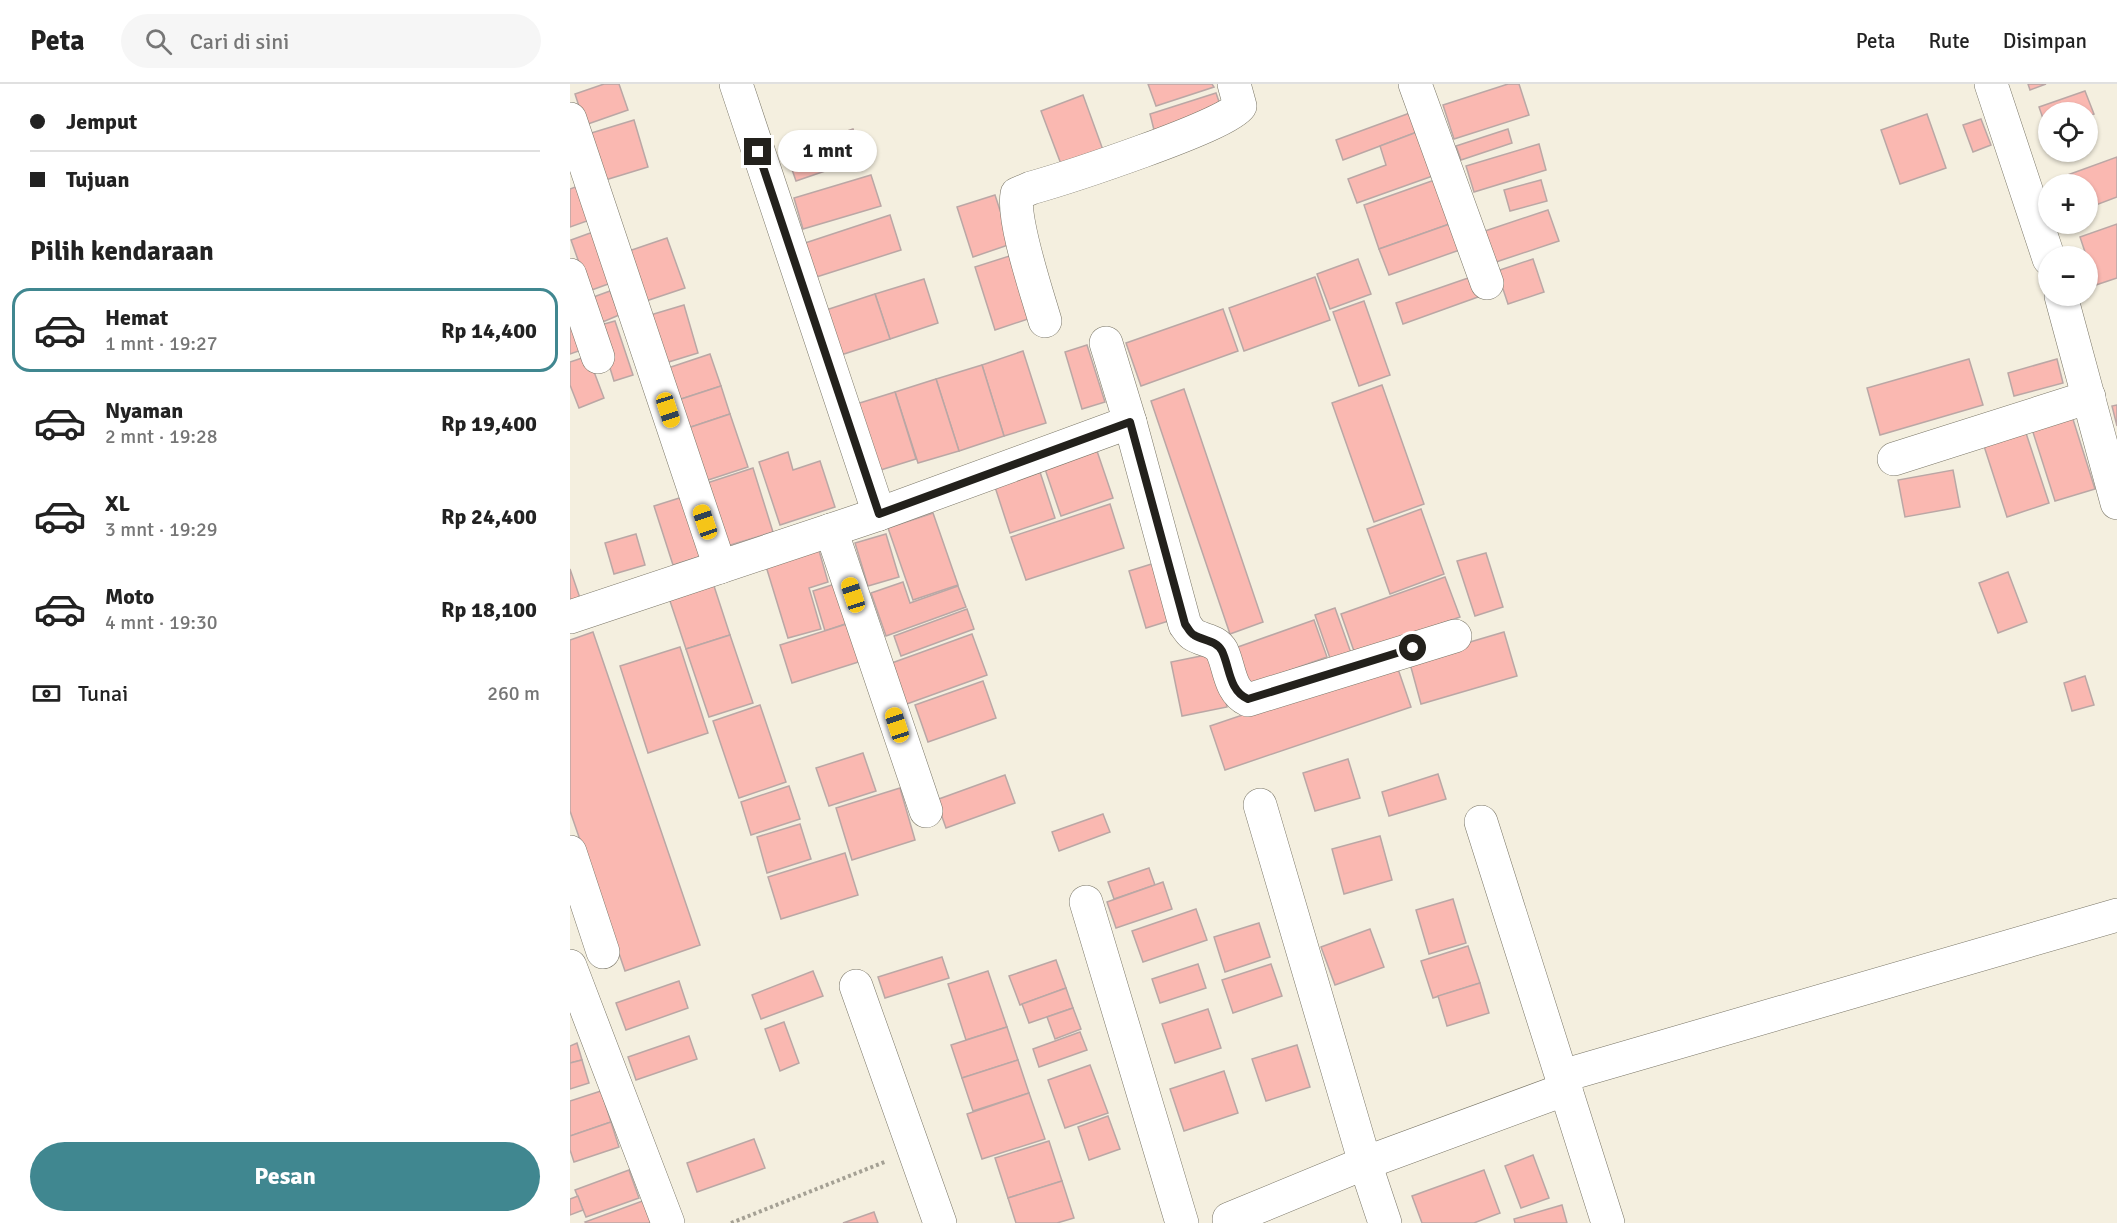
<!DOCTYPE html>
<html lang="id">
<meta charset="utf-8">
<style>
body{margin:0;font-family:Signika,sans-serif;background:#f6f6f6;color:#222;height:100vh;display:flex;flex-direction:column;font-size:22px;white-space:nowrap}
*{box-sizing:border-box;margin:0}
p{font-size:20px;color:#767676}
.icon{flex:none;width:33px;height:33px;fill:none;stroke:currentColor;stroke-width:2;stroke-linecap:round;stroke-linejoin:round}
.map{position:relative;flex:1;overflow:hidden}
.panel{display:flex;flex-direction:column;background:#fff;width:570px}
.panel>*{flex:none}
.guide{display:grid;align-content:center;height:132px;padding:0 30px;background:#fff}
.tools{position:absolute;left:1468px;top:18px;display:grid;gap:12px}
.tools a{display:grid;place-items:center;width:60px;height:60px;border-radius:50%;background:#fff;box-shadow:0 2px 4px #0004;font-size:30px}
.end{position:absolute;width:27px;height:27px;margin:-14px;border:8px solid #23211c;background:#fff;box-shadow:0 0 0 3px #fff}
.from{border-radius:50%}
.bubble{position:absolute;height:42px;border-radius:21px;background:#fff;box-shadow:0 2px 4px #0004;font-size:20px;font-weight:800;line-height:42px;text-align:center}
.car{position:absolute;width:18px;height:36px;margin:-18px -9px;border-radius:8px;box-shadow:0 0 4px 2px #0007;background:linear-gradient(#f5c518 24%,#345 0 40%,#f5c518 0 76%,#345 0 86%,#f5c518 0)}
.guide b{display:flex;align-items:center;gap:21px;height:57px;font-size:22px}
.guide b+b{border-top:2px solid #e0e0e0}
.guide i{width:15px;height:15px;background:#222}
ul{padding:0;list-style:none}
li{display:flex;align-items:center;gap:18px;height:84px;margin:0 12px 9px;padding:0 18px;border:3px solid transparent;border-radius:18px}
li div{flex:1}
li b{display:block;font-size:22px}
li em{font-style:normal;font-weight:800}
li.current{border-color:#408790}
li>.icon{width:54px;height:54px;stroke-width:1.5}
h2{padding:0 30px;font-size:27px;line-height:72px}
.pay{display:flex;align-items:center;gap:15px;height:66px;padding:0 30px;font-size:22px}
.pay p{margin-inline-start:auto}
.button{display:flex;gap:12px;margin-top:auto;padding:12px 30px}
.button a{flex:1;height:69px;border-radius:36px;background:#408790;color:#fff;font-size:24px;font-weight:800;line-height:69px;text-align:center}
header{display:flex;align-items:center;gap:36px;box-sizing:border-box;height:84px;padding:0 30px;background:#fff;border-bottom:2px solid #e0e0e0}
header strong{font-size:28px}
nav{display:flex;gap:33px;margin-inline-start:auto;font-size:21px}
.search{width:420px;height:54px;background:#f6f6f6;display:flex;align-items:center;gap:15px;box-sizing:border-box;padding:0 21px;border-radius:33px;color:#767676;font-size:22px}
main{display:flex;flex:1;min-height:0}
.map>svg:first-child{display:block}
</style>
<header>
<strong>Peta</strong>
<div class="search"><svg class="icon" aria-label="search" viewBox="0 0 24 24"><circle cx="10" cy="10" r="6"/><path d="M15 15l6 6"/></svg>Cari di sini</div>
<nav><a>Peta</a><a>Rute</a><a>Disimpan</a></nav>
</header>
<main>
<section class="panel">
<div class="guide">
<b><i class="from"></i>Jemput</b>
<b><i></i>Tujuan</b>
</div>
<h2>Pilih kendaraan</h2>
<ul>
<li class="current"><svg class="icon" aria-label="car" viewBox="0 0 24 24"><path d="M5 17H2v-5l4-1 3-4h7l3 4 3 1v5h-3M9 17h6M6 11h13"/><circle cx="7" cy="17" r="2"/><circle cx="17" cy="17" r="2"/></svg><div><b>Hemat</b><p>1 mnt · 19:27</p></div><em>Rp 14,400</em></li>
<li><svg class="icon" aria-label="car" viewBox="0 0 24 24"><path d="M5 17H2v-5l4-1 3-4h7l3 4 3 1v5h-3M9 17h6M6 11h13"/><circle cx="7" cy="17" r="2"/><circle cx="17" cy="17" r="2"/></svg><div><b>Nyaman</b><p>2 mnt · 19:28</p></div><em>Rp 19,400</em></li>
<li><svg class="icon" aria-label="car" viewBox="0 0 24 24"><path d="M5 17H2v-5l4-1 3-4h7l3 4 3 1v5h-3M9 17h6M6 11h13"/><circle cx="7" cy="17" r="2"/><circle cx="17" cy="17" r="2"/></svg><div><b>XL</b><p>3 mnt · 19:29</p></div><em>Rp 24,400</em></li>
<li><svg class="icon" aria-label="car" viewBox="0 0 24 24"><path d="M5 17H2v-5l4-1 3-4h7l3 4 3 1v5h-3M9 17h6M6 11h13"/><circle cx="7" cy="17" r="2"/><circle cx="17" cy="17" r="2"/></svg><div><b>Moto</b><p>4 mnt · 19:30</p></div><em>Rp 18,100</em></li>
</ul>
<div class="pay"><svg class="icon" aria-label="cash" viewBox="0 0 24 24"><path d="M3 7h18v10H3z"/><circle cx="12" cy="12" r="2"/></svg>Tunai<p>260 m</p></div>
<div class="button"><a>Pesan</a></div>
</section>
<div class="map">
<svg width="1547" height="1139" viewBox="0 0 1547 1139">
<rect width="100%" height="100%" fill="#f4efdf"/>
<!-- building -->
<g fill="#fab8b1" stroke="#baa7a5" stroke-width="1.5">
<path d="M34 0H49L58 26 15 41 5 10Z"/>
<path d="M578 0H642L644 3 586 22Z"/>
<path d="M938 0H949L959 31 884 55 873 21Z"/>
<path d="M1458 0H1476L1460 6Z"/>
<path d="M1515 7 1524 30 1518 32V28H1479V45L1477 46 1469 23Z"/>
<path d="M646 9 653 29 585 50 580 30Z"/>
<path d="M513 11 533 66 491 80 471 27Z"/>
<path d="M848 26 855 45 773 76 766 56Z"/>
<path d="M1357 30 1376 84 1330 100 1311 46Z"/>
<path d="M1411 35 1421 61 1403 68 1393 41Z"/>
<path d="M64 36 78 83 32 97 18 50Z"/>
<path d="M283 45 293 74 226 97 216 68Z"/>
<path d="M855 45 871 89 787 119 778 95 816 81 810 62Z"/>
<path d="M938 45 942 59 891 76 886 62Z"/>
<path d="M969 60 976 86 904 108 896 82Z"/>
<path d="M1547 73V113L1518 124V100H1495L1492 93Z"/>
<path d="M301 91 311 122 233 145 224 114Z"/>
<path d="M873 93 888 137 809 165 794 121Z"/>
<path d="M971 96 977 117 940 127 934 106Z"/>
<path d="M16 99 28 133 0 143V105Z"/>
<path d="M425 111 441 160 403 173 387 123Z"/>
<path d="M978 126 989 157 926 178 915 147Z"/>
<path d="M320 131 331 166 237 196 226 162Z"/>
<path d="M888 137 898 163 819 191 809 165Z"/>
<path d="M1547 140V194L1526 201 1510 153Z"/>
<path d="M34 144 52 195 19 207 1 156Z"/>
<path d="M97 154 115 204 70 219 53 169Z"/>
<path d="M449 169 470 231 425 246 405 183Z"/>
<path d="M788 175 801 210 760 225 747 190Z"/>
<path d="M963 175 974 208 938 220 927 187Z"/>
<path d="M745 193 760 236 674 267 659 224Z"/>
<path d="M901 193 908 213 833 240 826 219Z"/>
<path d="M354 195 368 239 320 255 305 210Z"/>
<path d="M40 207 49 231 28 240 18 215Z"/>
<path d="M305 210 320 255 271 271 256 226Z"/>
<path d="M794 217 820 291 789 302 763 228Z"/>
<path d="M114 221 128 269 92 280 77 232Z"/>
<path d="M653 225 668 267 571 302 556 259Z"/>
<path d="M45 237 63 291 44 297 27 242Z"/>
<path d="M9 241 17 264 0 270V244Z"/>
<path d="M517 261 535 318 512 325 495 268Z"/>
<path d="M453 267 476 339 434 352 412 281Z"/>
<path d="M140 270 151 302 102 318 92 286Z"/>
<path d="M18 272 34 314 9 324 0 301V278Z"/>
<path d="M1399 275 1413 321 1310 351 1297 304Z"/>
<path d="M1487 275 1493 299 1444 312 1438 289Z"/>
<path d="M412 281 434 352 389 367 366 295Z"/>
<path d="M366 295 389 367 348 379 325 308Z"/>
<path d="M812 301 854 420 804 438 762 319Z"/>
<path d="M151 302 160 330 112 346 102 318Z"/>
<path d="M614 305 693 538 660 550 581 317Z"/>
<path d="M325 308 346 375 301 389 280 322Z"/>
<path d="M1547 321V342L1542 322Z"/>
<path d="M1501 329 1525 405 1485 417 1461 342Z"/>
<path d="M160 330 178 383 129 399 112 346Z"/>
<path d="M1455 346 1479 419 1437 433 1413 359Z"/>
<path d="M527 367 543 414 491 432 475 385Z"/>
<path d="M218 368 223 386 250 377 265 423 210 441 189 378Z"/>
<path d="M183 384 203 448 154 463 134 400Z"/>
<path d="M1383 386 1390 423 1335 433 1328 396Z"/>
<path d="M470 388 485 434 440 449 425 403Z"/>
<path d="M122 410 141 469 103 481 84 422Z"/>
<path d="M540 420 554 464 456 496 441 453Z"/>
<path d="M851 425 874 490 820 510 797 445Z"/>
<path d="M363 429 388 501 343 516 318 444Z"/>
<path d="M66 450 75 481 44 490 35 459Z"/>
<path d="M316 450 329 493 298 502 285 459Z"/>
<path d="M248 463 258 498 239 504 251 545 218 554 195 479Z"/>
<path d="M916 469 933 523 905 532 887 477Z"/>
<path d="M588 478 605 535 576 544 559 487Z"/>
<path d="M0 485 11 517 0 521Z"/>
<path d="M1438 488 1457 538 1428 549 1409 499Z"/>
<path d="M875 493 890 533 785 570 771 530Z"/>
<path d="M333 498 340 519 388 502 396 523 316 552 301 509Z"/>
<path d="M143 499 160 551 116 565 99 514Z"/>
<path d="M265 500 278 539 255 547 243 507Z"/>
<path d="M765 524 781 569 761 577 745 531Z"/>
<path d="M397 525 404 545 331 572 324 552Z"/>
<path d="M744 536 757 573 678 601 665 564Z"/>
<path d="M286 537 298 575 222 599 210 561Z"/>
<path d="M23 548 130 861 55 887 0 727V556Z"/>
<path d="M934 548 947 592 851 620 839 576Z"/>
<path d="M402 550 417 591 334 621 319 580Z"/>
<path d="M160 551 183 619 139 633 116 565Z"/>
<path d="M110 563 138 649 78 669 50 582Z"/>
<path d="M646 569 657 623 612 632 601 578Z"/>
<path d="M826 579 841 623 655 686 640 642Z"/>
<path d="M1515 592 1524 621 1502 627 1494 599Z"/>
<path d="M413 597 426 634 358 658 345 621Z"/>
<path d="M190 621 216 698 169 714 143 637Z"/>
<path d="M293 669 306 707 259 722 246 684Z"/>
<path d="M778 675 790 714 745 727 733 689Z"/>
<path d="M868 690 876 715 819 732 812 708Z"/>
<path d="M435 691 445 719 376 744 366 716Z"/>
<path d="M219 702 230 735 181 751 171 718Z"/>
<path d="M330 704 345 756 282 776 266 724Z"/>
<path d="M533 730 540 748 489 767 482 748Z"/>
<path d="M230 740 241 775 197 789 187 753Z"/>
<path d="M810 752 822 796 774 810 762 765Z"/>
<path d="M275 769 288 811 211 835 198 793Z"/>
<path d="M579 784 585 801 544 815 538 798Z"/>
<path d="M593 798 602 825 546 844 537 818Z"/>
<path d="M883 815 896 859 859 870 846 826Z"/>
<path d="M626 825 637 856 573 878 562 847Z"/>
<path d="M689 839 700 873 655 888 644 853Z"/>
<path d="M800 845 814 883 765 901 751 863Z"/>
<path d="M898 862 910 899 863 914 851 877Z"/>
<path d="M372 873 379 894 315 914 308 893Z"/>
<path d="M486 876 496 904 450 921 439 892Z"/>
<path d="M628 880 636 904 590 919 582 895Z"/>
<path d="M701 880 712 912 663 929 652 896Z"/>
<path d="M243 887 253 912 191 935 182 911Z"/>
<path d="M418 887 437 943 396 956 378 900Z"/>
<path d="M109 897 118 924 56 946 46 919Z"/>
<path d="M910 899 919 929 877 942 868 912Z"/>
<path d="M496 904 503 924 459 939 452 920Z"/>
<path d="M503 924 511 945 485 955 477 933Z"/>
<path d="M638 925 651 964 605 979 592 940Z"/>
<path d="M214 938 229 979 210 987 195 945Z"/>
<path d="M437 943 448 976 392 994 381 961Z"/>
<path d="M510 948 517 966 469 983 463 965Z"/>
<path d="M119 952 127 975 66 996 58 973Z"/>
<path d="M7 959 12 976 0 979V962Z"/>
<path d="M727 961 740 1003 696 1017 682 975Z"/>
<path d="M12 976 19 999 0 1005V979Z"/>
<path d="M448 976 459 1009 403 1027 392 994Z"/>
<path d="M520 981 538 1029 495 1044 478 996Z"/>
<path d="M654 987 668 1029 614 1047 600 1005Z"/>
<path d="M31 1007 41 1038 0 1052V1017Z"/>
<path d="M459 1009 475 1055 412 1075 397 1030Z"/>
<path d="M538 1032 550 1065 519 1076 508 1043Z"/>
<path d="M41 1038 49 1063 4 1078 0 1066V1052Z"/>
<path d="M184 1055 195 1084 127 1108 117 1079Z"/>
<path d="M479 1057 492 1097 438 1114 425 1074Z"/>
<path d="M963 1071 979 1114 951 1124 935 1082Z"/>
<path d="M59 1086 69 1114 16 1133 5 1106Z"/>
<path d="M914 1086 930 1129 904 1139H852L842 1112Z"/>
<path d="M492 1097 504 1134 487 1139H446L438 1114Z"/>
<path d="M8 1112 13 1126 0 1131V1115Z"/>
<path d="M78 1115 86 1139H16L15 1138Z"/>
<path d="M992 1121 997 1139H945L944 1135Z"/>
<path d="M304 1128 308 1139H273Z"/>
</g>
<g fill="none" stroke-linecap="round" stroke-linejoin="round">
<defs>
<g id="minor">
<path d="M166 0 309 430"/>
<path d="M845 0 917 199"/>
<path d="M1421 0 1479 175"/>
<path d="M0 35 150 483"/>
<path d="M0 191 28 273"/>
<path d="M1491 212 1547 419"/>
<path d="M475 237C467 209 442 136 447 110L461 104C493 95 657 42 670 22L664 0"/>
<path d="M560 338 615 541C618 544 620 549 624 551 634 557 646 556 652 567 660 584 659 607 678 616L885 552"/>
<path d="M1324 375 1519 313"/>
<path d="M261 446 356 727"/>
<path d="M0 533 309 430 560 338 536 259"/>
<path d="M690 721 795 1079 815 1139"/>
<path d="M911 738 1038 1139"/>
<path d="M0 768 33 868"/>
<path d="M516 818 612 1139"/>
<path d="M0 882 98 1139"/>
<path d="M286 902 370 1139"/>
<path d="M992 992 1547 831"/>
<path d="M659 1135 795 1079 996 1005"/>
</g>
</defs>
<!-- minor casing -->
<use href="#minor" stroke="#797566" stroke-width="34"/>
<!-- path -->
<path stroke="#a4a094" stroke-width="4" stroke-dasharray="3 3" stroke-linecap="butt" d="M161 1139 317 1077"/>
<!-- minor -->
<use href="#minor" stroke="#fff" stroke-width="33"/>
</g>
<g fill="none" stroke-linecap="round" stroke-linejoin="round">
<!-- route -->
<path stroke="#23211c" stroke-width="8" d="M188 68 309 430 560 338 615 540C618 544 620 549 624 551 634 557 646 556 652 567 660 584 659 607 678 615L843 564"/>
</g>
</svg>
<div class="tools">
<a><svg class="icon" aria-label="locate" viewBox="0 0 24 24"><circle cx="12" cy="12" r="6"/><path d="M12 2v4M12 18v4M2 12h4M18 12h4"/></svg></a>
<a>+</a>
<a>−</a>
</div>
<i class="end from" style="left:843px;top:564px"></i>
<i class="end" style="left:188px;top:68px"></i>
<div class="bubble" style="left:208px;top:46px;width:99px">1 mnt</div>
<i class="car" style="left:98px;top:326px;rotate:162deg"></i>
<i class="car" style="left:135px;top:438px;rotate:341deg"></i>
<i class="car" style="left:283px;top:511px;rotate:342deg"></i>
<i class="car" style="left:327px;top:641px;rotate:342deg"></i>
</div>
</main>
